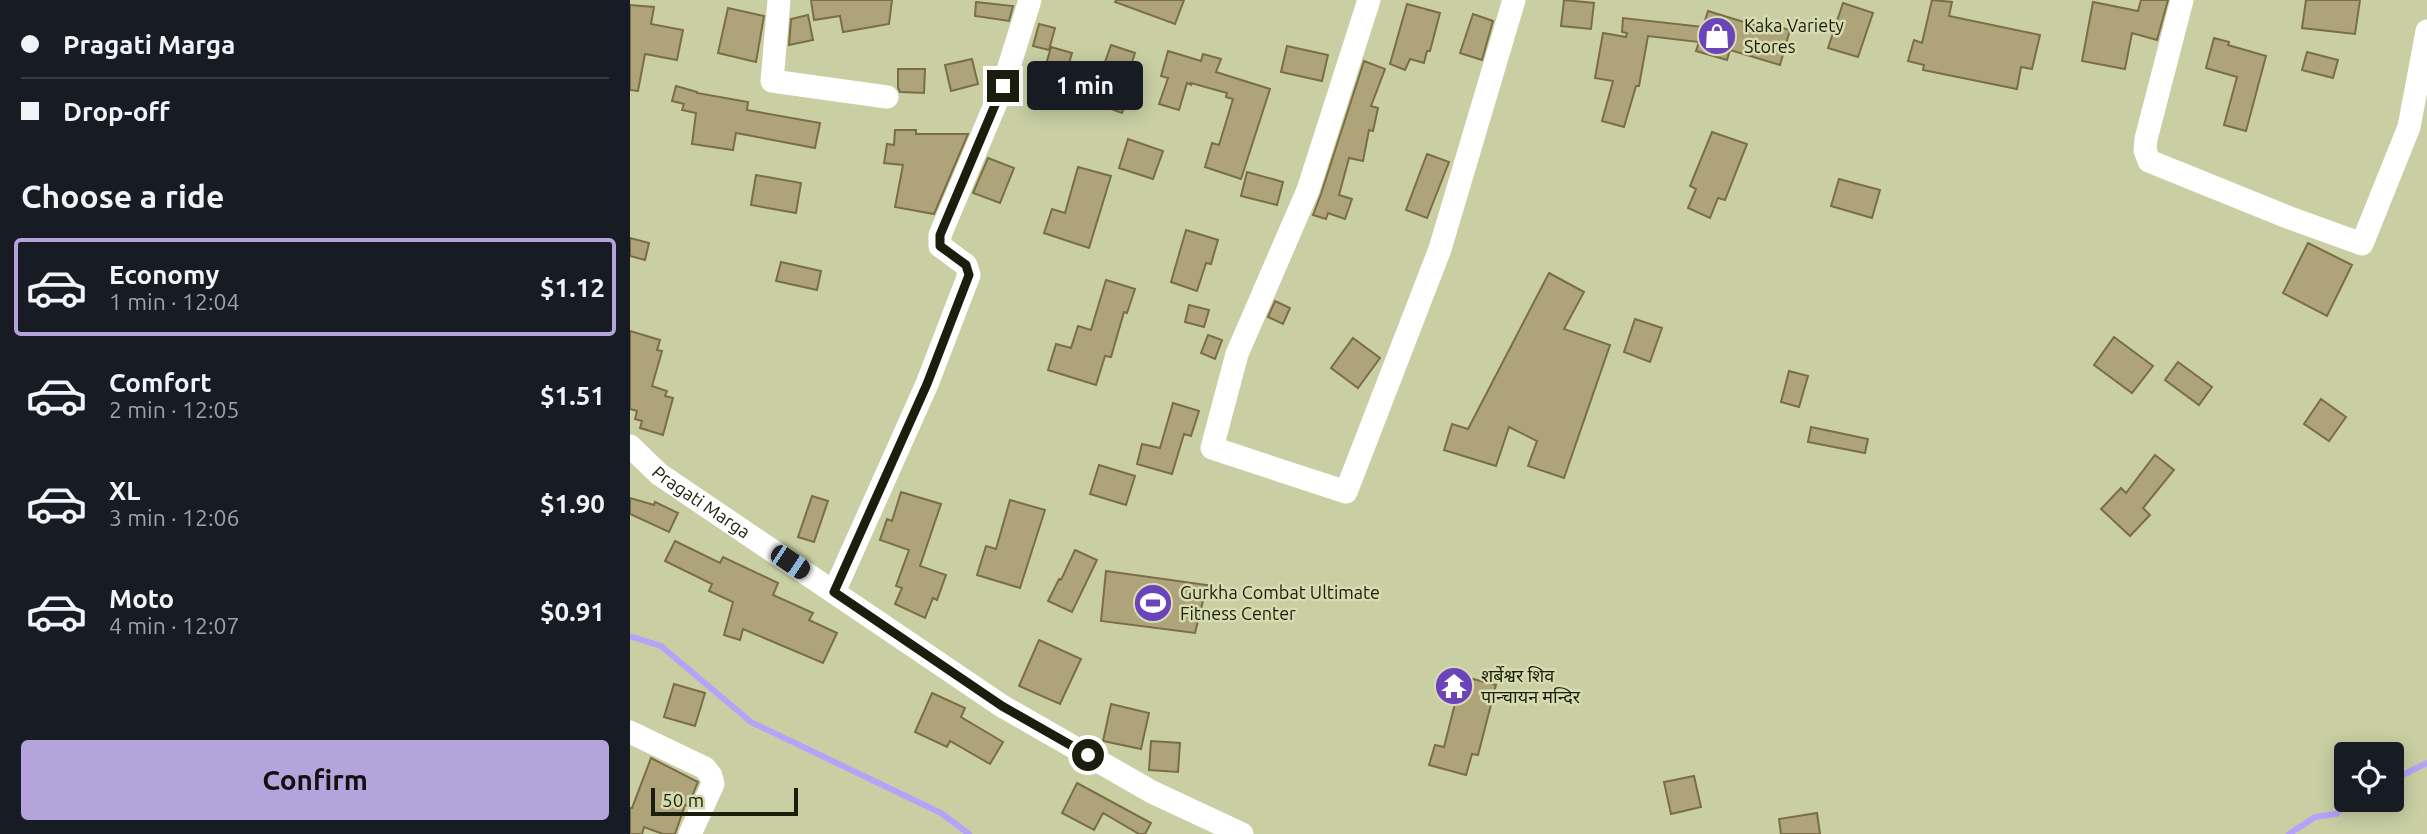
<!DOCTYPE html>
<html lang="en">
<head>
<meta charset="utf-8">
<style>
	body { margin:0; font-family:Ubuntu,"Noto Sans Devanagari",sans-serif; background:#20242c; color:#f1f3f6; height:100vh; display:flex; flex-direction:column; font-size:26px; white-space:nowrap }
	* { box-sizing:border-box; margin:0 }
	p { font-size:23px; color:#9ea1a6 }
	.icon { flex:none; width:38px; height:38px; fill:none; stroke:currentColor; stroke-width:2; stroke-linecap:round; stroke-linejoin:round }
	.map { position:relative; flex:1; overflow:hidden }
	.details { display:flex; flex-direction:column; background:#171b24; width:630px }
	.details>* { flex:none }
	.guide { display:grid; align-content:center; height:154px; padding:0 21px; background:#171b24 }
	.controls { position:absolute; left:1704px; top:742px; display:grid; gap:14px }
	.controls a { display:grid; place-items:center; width:70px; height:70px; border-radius:7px; background:#171b24; box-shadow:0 4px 18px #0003; font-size:35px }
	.scale { position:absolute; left:21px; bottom:18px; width:147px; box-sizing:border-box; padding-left:7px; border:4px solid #1c1e0d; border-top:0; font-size:19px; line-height:24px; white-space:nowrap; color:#1c1e0d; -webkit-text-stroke:5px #d6dcaf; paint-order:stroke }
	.end { position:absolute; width:32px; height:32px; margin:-16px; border:9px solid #1c1e0d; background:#fff; box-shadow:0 0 0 4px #fff }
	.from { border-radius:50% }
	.bubble { position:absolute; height:49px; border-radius:7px; background:#171b24; box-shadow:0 4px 18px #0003; font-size:23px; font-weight:700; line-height:49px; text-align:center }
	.car { position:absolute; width:21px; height:42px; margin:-21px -10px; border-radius:9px; box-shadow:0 0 5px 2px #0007; background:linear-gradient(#222 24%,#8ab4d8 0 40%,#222 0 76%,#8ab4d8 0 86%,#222 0) }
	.guide b { display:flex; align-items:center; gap:24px; height:66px; font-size:26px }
	.guide b+b { border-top:2px solid #363941 }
	.guide i { width:18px; height:18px; background:#f1f3f6 }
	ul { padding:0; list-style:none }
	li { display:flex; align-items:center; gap:21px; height:98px; margin:0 14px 10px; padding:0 7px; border:4px solid transparent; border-radius:7px }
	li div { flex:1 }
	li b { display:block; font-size:26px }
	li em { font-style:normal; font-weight:700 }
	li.selected { border-color:#b5a4dc }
	li>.icon { width:63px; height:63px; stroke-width:1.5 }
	h2 { padding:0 21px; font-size:32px; line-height:84px }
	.cta { display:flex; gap:14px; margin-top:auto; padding:14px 21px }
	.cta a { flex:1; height:80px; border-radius:7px; background:#b5a4dc; color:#111; font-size:28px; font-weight:700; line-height:80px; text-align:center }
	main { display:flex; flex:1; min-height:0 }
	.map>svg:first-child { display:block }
</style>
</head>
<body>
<main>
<section class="details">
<div class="guide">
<b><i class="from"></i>Pragati Marga</b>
<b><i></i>Drop-off</b>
</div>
<h2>Choose a ride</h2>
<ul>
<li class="selected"><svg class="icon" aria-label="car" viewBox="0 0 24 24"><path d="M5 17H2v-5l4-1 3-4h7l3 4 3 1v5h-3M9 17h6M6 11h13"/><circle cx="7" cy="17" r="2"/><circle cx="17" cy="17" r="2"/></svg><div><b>Economy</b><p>1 min · 12:04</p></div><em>$1.12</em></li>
<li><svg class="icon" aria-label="car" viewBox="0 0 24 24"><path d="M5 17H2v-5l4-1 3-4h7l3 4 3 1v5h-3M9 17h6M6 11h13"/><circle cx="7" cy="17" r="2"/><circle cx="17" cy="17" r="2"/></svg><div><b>Comfort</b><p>2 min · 12:05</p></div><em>$1.51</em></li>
<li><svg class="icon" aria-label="car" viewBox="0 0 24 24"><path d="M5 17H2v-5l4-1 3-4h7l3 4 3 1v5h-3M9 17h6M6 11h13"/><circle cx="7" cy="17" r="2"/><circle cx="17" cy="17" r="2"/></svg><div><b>XL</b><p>3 min · 12:06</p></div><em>$1.90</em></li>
<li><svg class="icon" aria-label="car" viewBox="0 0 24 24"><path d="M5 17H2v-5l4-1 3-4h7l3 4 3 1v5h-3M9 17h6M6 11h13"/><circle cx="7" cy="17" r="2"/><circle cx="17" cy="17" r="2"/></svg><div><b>Moto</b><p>4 min · 12:07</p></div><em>$0.91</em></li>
</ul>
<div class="cta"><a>Confirm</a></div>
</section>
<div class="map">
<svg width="1797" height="834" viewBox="0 0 1797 834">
	<rect width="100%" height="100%" fill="#c9cfa3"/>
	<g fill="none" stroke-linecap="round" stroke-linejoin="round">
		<path stroke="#b6a2f9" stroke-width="6" d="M 0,636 L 31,646 L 121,722 L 311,813 L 339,834
			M 1762,780 L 1797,763
			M 1659,834 L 1685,817 L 1706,814 L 1722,800"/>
	</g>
	<path fill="#afa379" stroke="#7a6e46" stroke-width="2" d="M 181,0 L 262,0 L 259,24 L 213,32 L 210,16 L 184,20 Z
		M 486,0 L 554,0 L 545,24 L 485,2 Z
		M 934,0 L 964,3 L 961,29 L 931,26 Z
		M 1302,0 L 1322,2 L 1319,16 L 1410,35 L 1402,69 L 1391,67 L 1387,89 L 1293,70 L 1294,65 L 1278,61 L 1284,40 L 1292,43 Z
		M 1511,0 L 1538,0 L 1527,40 L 1502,33 L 1495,69 L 1452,61 L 1463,2 L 1508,11 Z
		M 1676,0 L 1730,0 L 1725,34 L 1672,28 Z
		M 346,2 L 383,6 L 379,21 L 345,16 Z
		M 1213,3 L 1243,13 L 1228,57 L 1198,48 Z
		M 777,4 L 810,13 L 800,51 L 797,51 L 794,63 L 780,59 L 775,70 L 760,64 Z
		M 0,5 L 24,7 L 21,24 L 53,30 L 47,60 L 15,54 L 8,91 L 0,90 Z
		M 98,8 L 134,16 L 126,62 L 88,53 Z
		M 1078,11 L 1130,27 L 1131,22 L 1160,30 L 1150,65 L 1100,50 L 1097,60 L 1066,51 L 1069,42 L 1018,36 L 1009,86 L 1006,86 L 994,127 L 972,121 L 983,81 L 965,78 L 973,33 L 996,37 L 997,33 L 992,32 L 993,18 L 1073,27 Z
		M 843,14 L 863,21 L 852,60 L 830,53 Z
		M 178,15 L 183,40 L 159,45 L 161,19 Z
		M 409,24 L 425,28 L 419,50 L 403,46 Z
		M 1584,38 L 1599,42 L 1598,45 L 1636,56 L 1616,131 L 1594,125 L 1607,77 L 1576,68 Z
		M 481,45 L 505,53 L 495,84 L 501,86 L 492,113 L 467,104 L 480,63 L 475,62 Z
		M 657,46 L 698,55 L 692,81 L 651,72 Z
		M 421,47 L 442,53 L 436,74 L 415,68 Z
		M 538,51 L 571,61 L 573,54 L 591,59 L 586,72 L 640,89 L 611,179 L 575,167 L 582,143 L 589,145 L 603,99 L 596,97 L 597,93 L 561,83 L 561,85 L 557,83 L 549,110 L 529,104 L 538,78 L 531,76 Z
		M 1677,52 L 1708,60 L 1703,78 L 1672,70 Z
		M 342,59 L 348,84 L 321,91 L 315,65 Z
		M 734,61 L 755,69 L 741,106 L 748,108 L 743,131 L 739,130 L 733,161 L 719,158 L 709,195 L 722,199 L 715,219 L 698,213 L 696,219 L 683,215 L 691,194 Z
		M 268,69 L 295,69 L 294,93 L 270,92 L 268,88 Z
		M 46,86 L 67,92 L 67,93 L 118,102 L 117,110 L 190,123 L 185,148 L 106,133 L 103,150 L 62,144 L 66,113 L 52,110 L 54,104 L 42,101 Z
		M 265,130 L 286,130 L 286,134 L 338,134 L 304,214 L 265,207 L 273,165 L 254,163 L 257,144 L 264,145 Z
		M 1082,132 L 1117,144 L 1095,200 L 1088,198 L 1080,218 L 1058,208 L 1066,189 L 1060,186 Z
		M 498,139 L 533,151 L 523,179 L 489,168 Z
		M 797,154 L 819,162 L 797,218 L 776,210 Z
		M 358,158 L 384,168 L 370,203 L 343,193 Z
		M 448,167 L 481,176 L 459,248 L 414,233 L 422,209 L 435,213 Z
		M 617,172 L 653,182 L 647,205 L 611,196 Z
		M 126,175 L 171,183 L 166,213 L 121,205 Z
		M 1209,179 L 1250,190 L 1242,218 L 1201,206 Z
		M 556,230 L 588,240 L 581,264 L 576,263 L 567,291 L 541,282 Z
		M 0,238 L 19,243 L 15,260 L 0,256 Z
		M 1678,243 L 1722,265 L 1697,316 L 1653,293 Z
		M 151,262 L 191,271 L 187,290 L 146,281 Z
		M 919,273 L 954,292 L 934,329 L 980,345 L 934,478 L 898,466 L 907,441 L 879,427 L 866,466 L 814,450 L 822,424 L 838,429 Z
		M 476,280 L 505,289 L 497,313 L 494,312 L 481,357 L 475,356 L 466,385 L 418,370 L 426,344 L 441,348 L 448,326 L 461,330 Z
		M 645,301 L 660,308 L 653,324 L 638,317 Z
		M 559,305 L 579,310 L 574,327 L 555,322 Z
		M 1005,319 L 1032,328 L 1020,362 L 994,352 Z
		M 0,331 L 30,340 L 27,350 L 32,351 L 22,386 L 37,391 L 35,396 L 43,398 L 33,435 L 10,428 L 12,421 L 5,419 L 7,411 L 0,409 Z
		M 578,335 L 592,340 L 585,359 L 571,353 Z
		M 1484,337 L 1523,366 L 1502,393 L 1464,365 Z
		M 723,338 L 750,358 L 728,388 L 701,368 Z
		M 1548,362 L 1582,387 L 1569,405 L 1535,380 Z
		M 1159,371 L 1178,376 L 1169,407 L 1151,402 Z
		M 1691,399 L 1716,417 L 1699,441 L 1674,424 Z
		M 543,403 L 569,411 L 561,436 L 554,434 L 542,474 L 507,464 L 512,444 L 530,448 Z
		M 1181,427 L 1238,439 L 1235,453 L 1178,442 Z
		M 1525,455 L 1544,470 L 1513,508 L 1520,515 L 1500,536 L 1471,509 L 1491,488 L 1496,493 Z
		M 469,465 L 505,476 L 496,505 L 460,494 Z
		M 271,492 L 311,504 L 290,566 L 316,575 L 307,600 L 303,598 L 295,618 L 265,604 L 272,588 L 266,586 L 279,550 L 250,540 L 257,519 L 262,521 Z
		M 182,496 L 198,501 L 184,542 L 168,537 Z
		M 0,498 L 24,505 L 25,502 L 48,513 L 39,532 L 0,514 Z
		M 380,500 L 415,510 L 390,588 L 347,575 L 356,546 L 366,549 Z
		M 45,541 L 90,563 L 93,557 L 148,583 L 143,595 L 183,613 L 179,620 L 207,633 L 193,663 L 113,629 L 110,640 L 94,635 L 103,602 L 79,591 L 82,584 L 35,561 Z
		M 445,550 L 467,560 L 442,612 L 418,601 L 429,579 L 431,580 Z
		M 476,571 L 577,585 L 565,633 L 471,621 Z
		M 409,640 L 451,659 L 430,704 L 389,686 Z
		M 832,676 L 866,685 L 848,755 L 842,754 L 836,775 L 799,765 L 805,745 L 814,747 Z
		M 44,684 L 75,693 L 65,726 L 34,717 Z
		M 302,693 L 335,708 L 331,717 L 373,742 L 360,764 L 320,741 L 317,747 L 285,732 Z
		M 481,704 L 519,713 L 511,749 L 473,741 Z
		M 521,741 L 550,743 L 548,772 L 519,770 Z
		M 21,758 L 68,782 L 58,806 L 55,805 L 45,834 L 33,834 L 14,827 L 12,834 L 0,834 L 0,808 L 2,808 Z
		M 1064,776 L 1071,807 L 1041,814 L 1034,782 Z
		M 447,783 L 521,823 L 515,834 L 509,834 L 473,813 L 464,830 L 432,813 Z
		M 1187,813 L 1190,834 L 1151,834 L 1149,819 Z"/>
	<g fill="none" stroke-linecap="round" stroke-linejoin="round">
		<g stroke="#fff" stroke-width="23">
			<path d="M 149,0 L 142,81 L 257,97"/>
			<path d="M 739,0 L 678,190 L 607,354 L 582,448 L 716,492 L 810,249 L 884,0"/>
			<path d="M 1552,0 L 1516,139 L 1515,150 L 1519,161 L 1660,218 L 1732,244 L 1779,127 L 1797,31"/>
			<path id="s1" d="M 0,446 L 29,474 L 372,706 L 522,792 L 612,834"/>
			<path d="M 204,592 L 297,384 L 339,275 L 336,265 L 310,246 L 310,235 L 373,86 L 400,0"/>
			<path d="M 0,732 L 75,768 L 81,776 L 83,784 L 60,834"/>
		</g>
	</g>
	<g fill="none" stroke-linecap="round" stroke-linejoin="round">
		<path stroke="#1c1e0d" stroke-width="9" d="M 373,86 L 310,235 L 310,246 L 336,265 L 339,275 L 297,384 L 204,592 L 372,706 L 458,755"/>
	</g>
	<defs>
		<g id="shop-disc" transform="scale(2.0125)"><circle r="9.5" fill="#6b44bc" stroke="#d6dcaf"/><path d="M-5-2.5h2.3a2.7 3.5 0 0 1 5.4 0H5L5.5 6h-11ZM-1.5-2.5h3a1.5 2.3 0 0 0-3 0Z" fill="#fff"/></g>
		<g id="stadium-disc" transform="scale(2.0125)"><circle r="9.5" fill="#6b44bc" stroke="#d6dcaf"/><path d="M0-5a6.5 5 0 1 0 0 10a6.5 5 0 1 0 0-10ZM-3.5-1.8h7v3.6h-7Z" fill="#fff"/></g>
		<g id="temple-disc" transform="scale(2.0125)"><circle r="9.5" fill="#6b44bc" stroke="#d6dcaf"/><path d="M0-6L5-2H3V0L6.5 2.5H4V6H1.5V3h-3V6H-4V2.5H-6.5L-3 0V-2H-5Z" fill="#fff"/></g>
	</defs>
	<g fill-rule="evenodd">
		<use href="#shop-disc" x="1087" y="36"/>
		<use href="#stadium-disc" x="523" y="603"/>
		<use href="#temple-disc" x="824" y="686"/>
	</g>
	<g text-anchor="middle" stroke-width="5" stroke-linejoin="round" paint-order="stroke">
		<g font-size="18" fill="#1c1e0d" stroke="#d6dcaf" text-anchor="start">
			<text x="1114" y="32">Kaka Variety<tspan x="1114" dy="21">Stores</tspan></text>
			<text x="550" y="599">Gurkha Combat Ultimate<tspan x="550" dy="21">Fitness Center</tspan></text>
			<text x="851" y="682">शर्बेश्वर शिव<tspan x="851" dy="21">पान्चायन मन्दिर</tspan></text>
		</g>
		<g font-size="18" fill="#1c1e0d" stroke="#d6dcaf">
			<text dy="6" stroke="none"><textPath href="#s1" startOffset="91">Pragati Marga</textPath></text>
		</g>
	</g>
</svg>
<div class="controls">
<a><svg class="icon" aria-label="locate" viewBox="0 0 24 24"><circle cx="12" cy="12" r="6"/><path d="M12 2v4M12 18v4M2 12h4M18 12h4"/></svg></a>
</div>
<div class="scale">50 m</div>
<i class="end from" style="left:458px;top:755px"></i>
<i class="end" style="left:373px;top:86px"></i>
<div class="bubble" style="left:397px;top:61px;width:116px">1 min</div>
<i class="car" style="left:160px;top:562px;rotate:124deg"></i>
</div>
</main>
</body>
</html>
